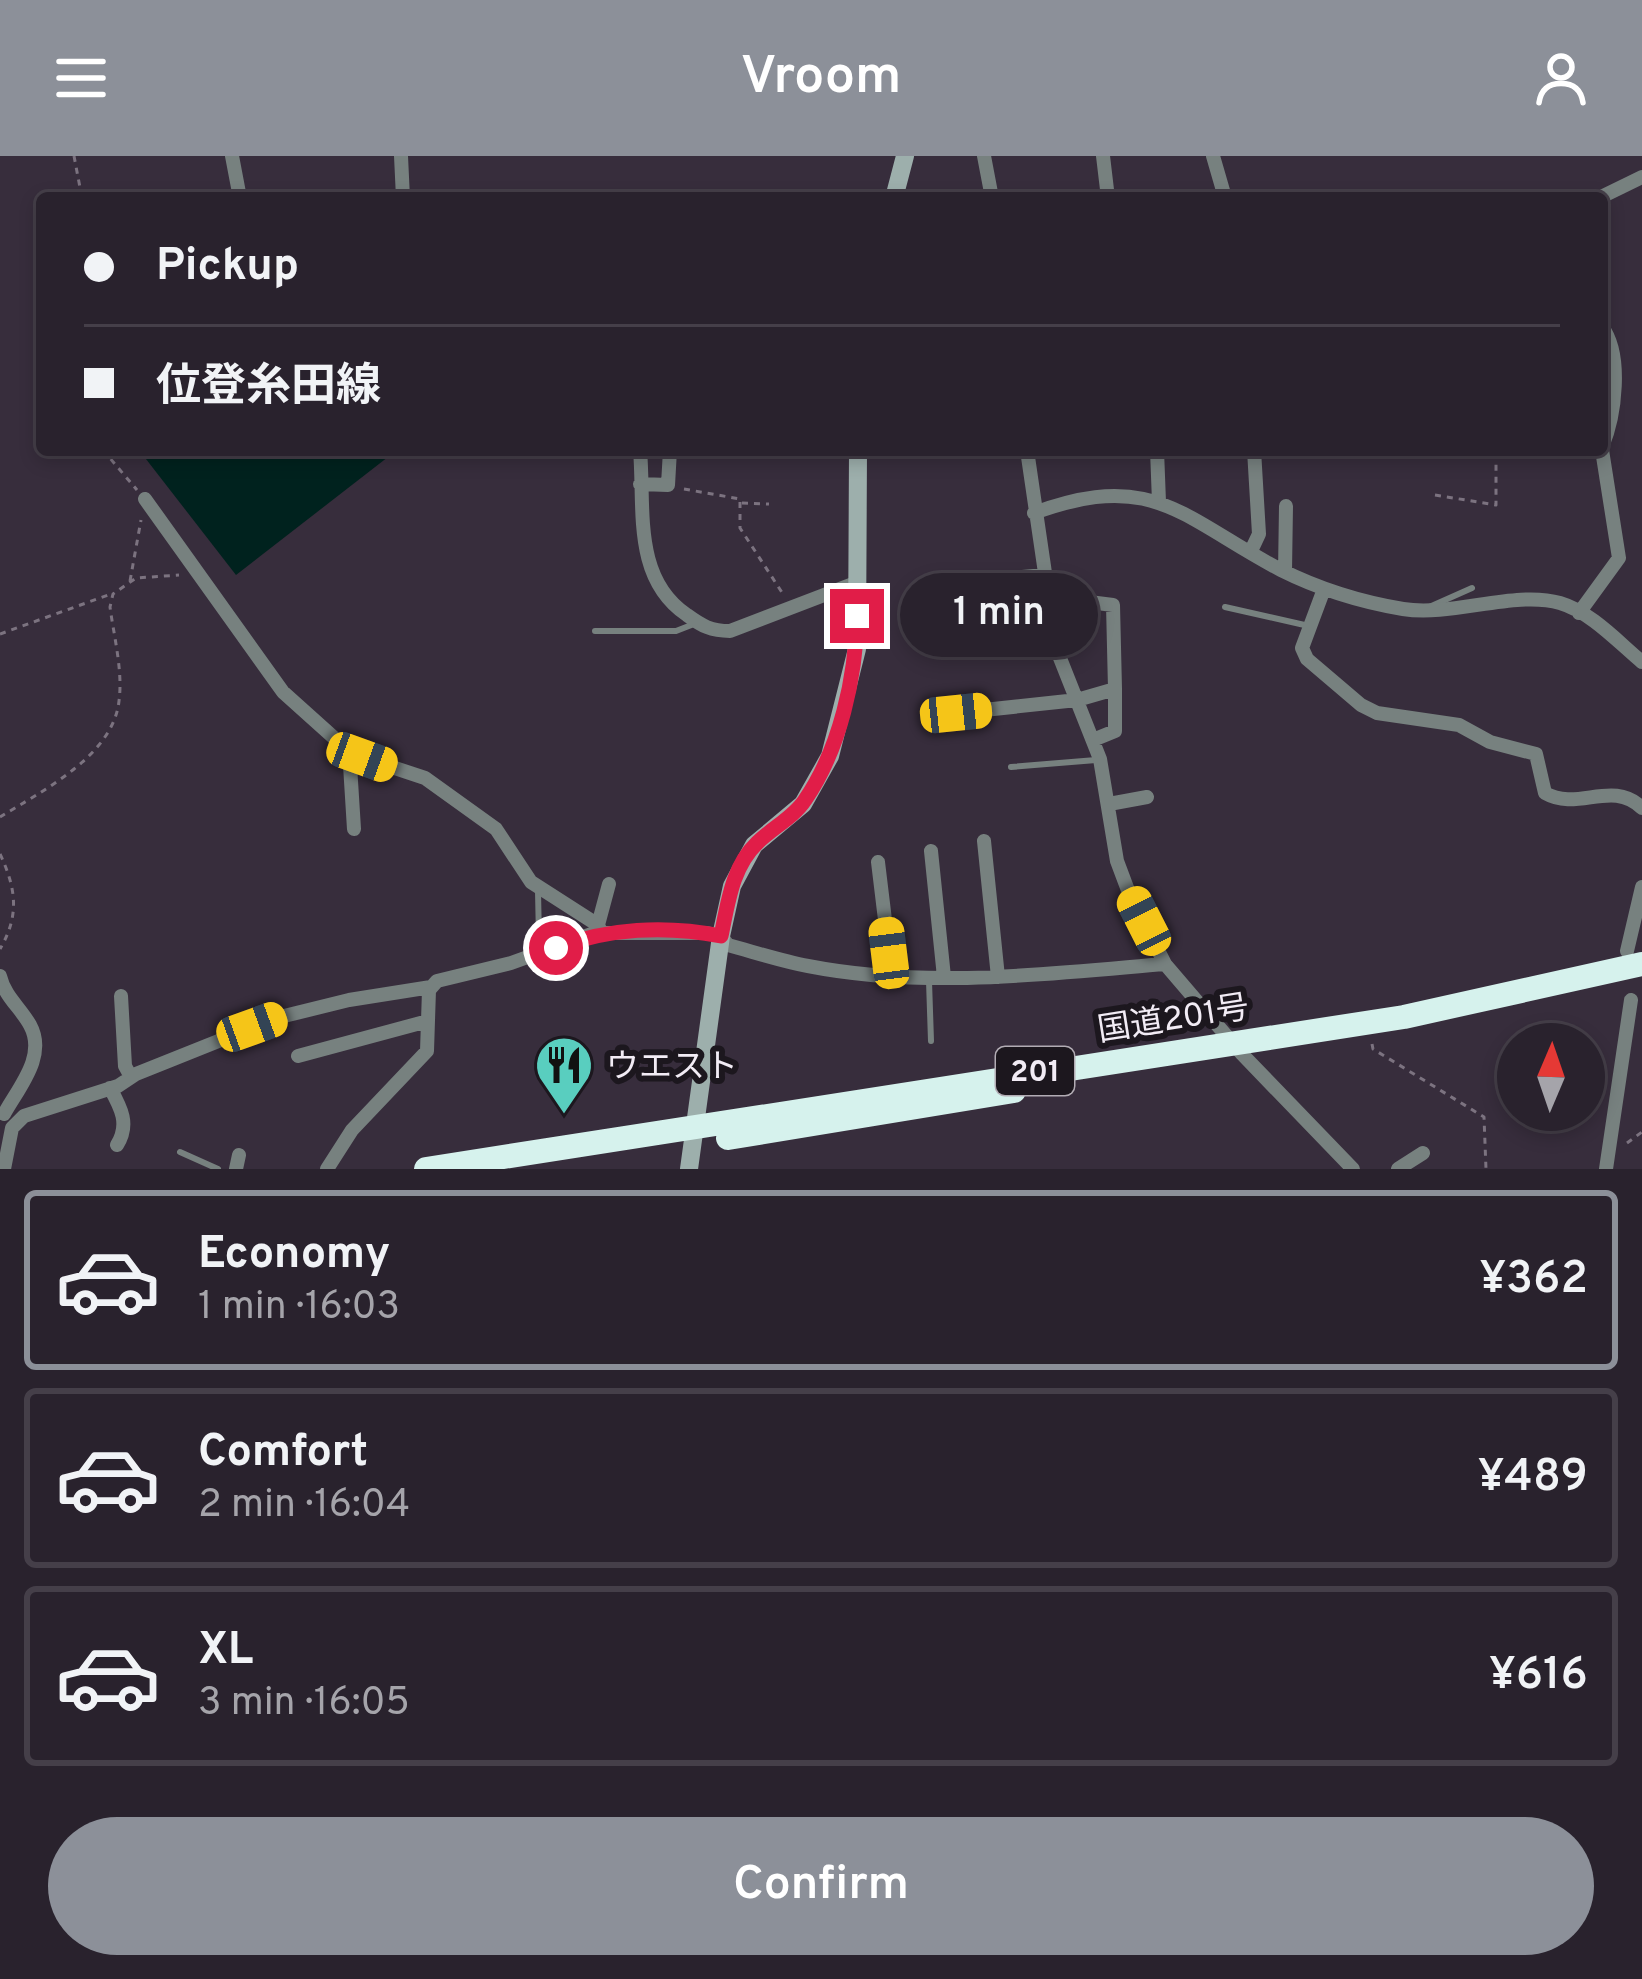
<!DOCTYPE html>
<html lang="en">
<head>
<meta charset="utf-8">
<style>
	body { margin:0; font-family:Overpass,"Noto Sans JP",sans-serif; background:#352f39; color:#f1f3f6; height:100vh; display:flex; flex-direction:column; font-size:45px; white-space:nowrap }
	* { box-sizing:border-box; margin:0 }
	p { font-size:39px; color:#a5a4aa }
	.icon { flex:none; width:66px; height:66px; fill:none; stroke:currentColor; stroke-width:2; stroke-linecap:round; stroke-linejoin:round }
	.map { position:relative; height:1013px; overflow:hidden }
	.panel { display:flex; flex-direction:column; background:#29222d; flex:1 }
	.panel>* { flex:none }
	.top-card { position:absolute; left:36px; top:36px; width:1572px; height:264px; border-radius:12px; box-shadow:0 6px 18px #0003,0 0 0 3px #453f49; display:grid; align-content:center; height:264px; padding:0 48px; background:#29222d }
	.needle { width:78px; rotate:2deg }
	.fabs { position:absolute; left:1497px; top:867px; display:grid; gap:24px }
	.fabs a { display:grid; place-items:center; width:108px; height:108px; border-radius:50%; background:#29222d; box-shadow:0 6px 18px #0003,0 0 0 3px #453f49; font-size:60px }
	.end { position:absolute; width:54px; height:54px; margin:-27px; border:15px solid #e11d48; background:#fff; box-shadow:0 0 0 6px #fff }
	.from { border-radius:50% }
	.bubble { position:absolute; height:84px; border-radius:42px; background:#29222d; box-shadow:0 6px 18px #0003,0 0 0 3px #453f49; font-size:39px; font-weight:600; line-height:84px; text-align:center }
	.car { position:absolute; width:36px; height:72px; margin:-36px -18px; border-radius:15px; box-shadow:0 0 9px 3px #0007; background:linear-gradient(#f5c518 24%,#345 0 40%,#f5c518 0 76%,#345 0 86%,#f5c518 0) }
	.top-card b { display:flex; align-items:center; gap:42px; height:114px; font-size:45px }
	.top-card b+b { border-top:3px solid #453f49 }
	.top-card i { width:30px; height:30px; background:#f1f3f6 }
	ul { padding:21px 0 0; list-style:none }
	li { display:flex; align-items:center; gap:36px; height:180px; margin:0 24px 18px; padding:0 24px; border:6px solid #453f49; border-radius:12px }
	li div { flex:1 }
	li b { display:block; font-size:45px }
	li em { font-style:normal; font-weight:600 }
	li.on { border-color:#8c9099 }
	li>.icon { width:108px; height:108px; stroke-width:1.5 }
	.cta { display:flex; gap:24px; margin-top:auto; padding:24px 48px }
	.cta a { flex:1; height:138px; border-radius:72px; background:#8c9099; color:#fff; font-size:48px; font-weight:600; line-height:138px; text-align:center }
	header { display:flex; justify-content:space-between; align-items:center; height:156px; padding:0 48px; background:#8c9099; color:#fff; font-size:54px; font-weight:600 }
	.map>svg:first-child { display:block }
</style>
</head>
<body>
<header><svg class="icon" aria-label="menu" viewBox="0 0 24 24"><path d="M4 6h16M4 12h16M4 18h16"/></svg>Vroom<svg class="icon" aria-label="person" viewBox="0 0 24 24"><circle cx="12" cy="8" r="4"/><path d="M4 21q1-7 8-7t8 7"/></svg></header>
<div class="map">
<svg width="1642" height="1013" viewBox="0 0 1642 1013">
	<rect width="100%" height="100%" fill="#372d3c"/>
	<path fill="#00221e" d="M 139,294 L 397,294 L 236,419 Z"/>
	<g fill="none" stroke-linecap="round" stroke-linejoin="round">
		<path stroke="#7c7380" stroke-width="3" stroke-dasharray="6 6" stroke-linecap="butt" d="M 74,0 L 82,42
			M 103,294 L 137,334
			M 684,333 L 740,343 L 740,372 L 783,438
			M 1435,339 L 1496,349 L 1496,294
			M 742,347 L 769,348
			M 130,425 L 141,364
			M 0,478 L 111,438
			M 0,661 C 42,635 113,600 119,545 C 123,515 114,481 110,451 L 113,438 L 136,422 L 179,419
			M 0,698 C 16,732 20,759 0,793
			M 1372,888 L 1373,893 L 1484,961 L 1486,1013
			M 1627,987 L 1642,976"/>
		<path stroke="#77817f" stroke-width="6" d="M 1225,451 L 1309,470
			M 1427,452 L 1472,432
			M 595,475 L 676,475 L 694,468
			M 1011,611 L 1096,604
			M 538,735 L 539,783 L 543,793
			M 929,825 L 931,885
			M 180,996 L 218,1013"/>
		<path stroke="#77817f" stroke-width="14" d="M 232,0 L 240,42
			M 401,0 L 403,42
			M 984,0 L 992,42
			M 1103,0 L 1108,42
			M 1213,0 L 1224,38
			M 1599,42 L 1642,21
			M 1602,171 C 1623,199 1615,260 1602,291
			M 640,294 C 645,352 632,422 687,459 C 702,470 711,475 730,475 L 858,426
			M 1027,294 L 1056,492 L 1100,603 L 1117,705 L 1129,737 L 1165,808 L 1242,898 L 1353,1013
			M 1157,294 L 1159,346
			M 640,328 L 668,329 L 670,294
			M 145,343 L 283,536 L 342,589 L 362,601 L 425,622 L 496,673 L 531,726 L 598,769 L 601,776
			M 1034,357 C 1154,313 1182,362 1281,414 C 1319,433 1361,446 1403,453 C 1452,461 1515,434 1560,447 C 1591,456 1618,486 1642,506
			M 1251,395 L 1259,378 L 1254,294
			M 1285,416 L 1286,350
			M 937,428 L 1045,419
			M 1324,433 L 1302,492 L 1307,503 L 1361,549 L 1377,557 L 1459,569 L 1490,586 L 1536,598 L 1545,637 C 1578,656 1612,623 1642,652
			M 1579,457 L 1619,402 L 1602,294
			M 956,557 L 1077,544 L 1115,533 L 1113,449 L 1049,441
			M 1093,584 L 1115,575 L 1115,533
			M 349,593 L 354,673
			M 1109,648 L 1147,641
			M 984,685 L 998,821
			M 931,695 L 944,821
			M 878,706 L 889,797 L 887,819
			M 598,769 L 609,728
			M 1627,795 L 1642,731
			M 0,820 C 5,841 20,851 30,869 C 47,900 19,931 4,958
			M 121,840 L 125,910 L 131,921
			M 298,900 L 428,865
			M 110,932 C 121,952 130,968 117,989
			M 4,1013 L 12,972 L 24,960 L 118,930 L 136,918 L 276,862 L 349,844 L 431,831
			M 236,1013 L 239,999
			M 327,1013 L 352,974 L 427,895 L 429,834 L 437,825 L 511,807 L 594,777 L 707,777 L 721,780 L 728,789 C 754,796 781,805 808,810 C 925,833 1048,818 1165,808
			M 1398,1013 L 1423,997
			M 1606,1013 L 1631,844"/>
		<path stroke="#9dafac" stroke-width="18" d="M 894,42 L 905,0
			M 689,1013 L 721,780 L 732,730 L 754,689 L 803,648 L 830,600 L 857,493 L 858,294"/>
		<path stroke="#d6f2ed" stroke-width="24" d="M 728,982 L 1014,935
			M 426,1013 L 1404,861 L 1642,808"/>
	</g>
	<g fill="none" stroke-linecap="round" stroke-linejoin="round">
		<path stroke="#e11d48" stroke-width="15" d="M 556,792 C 607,772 666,769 721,780 C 728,747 732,711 757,687 C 772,672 794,661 805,644 C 840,593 856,521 857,460"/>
	</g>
	<defs>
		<g id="restaurant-pin" transform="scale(3)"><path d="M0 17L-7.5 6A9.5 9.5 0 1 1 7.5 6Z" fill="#59cebf" stroke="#1c171e"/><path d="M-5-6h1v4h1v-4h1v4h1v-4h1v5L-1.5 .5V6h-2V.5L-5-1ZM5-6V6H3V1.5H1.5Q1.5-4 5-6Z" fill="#111"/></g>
	</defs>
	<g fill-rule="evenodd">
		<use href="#restaurant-pin" x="564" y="909"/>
	</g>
	<g text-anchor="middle" stroke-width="12" stroke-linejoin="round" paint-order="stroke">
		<rect fill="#1c171e" stroke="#b2acb4" stroke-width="3" x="996" y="891" width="78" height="48" rx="9"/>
		<g font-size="30" font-weight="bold" fill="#f2ecf5">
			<text x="1035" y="925">201</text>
		</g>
		<g font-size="33" fill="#f2ecf5" stroke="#1c171e">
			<text transform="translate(1173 861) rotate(-9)" y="12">国道201号</text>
		</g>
		<g font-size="33" fill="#f2ecf5" stroke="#1c171e" text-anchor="start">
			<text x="606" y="921">ウエスト</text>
		</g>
	</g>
</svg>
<div class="fabs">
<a><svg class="needle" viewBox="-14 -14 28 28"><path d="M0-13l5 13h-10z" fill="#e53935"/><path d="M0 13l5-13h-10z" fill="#a5a4aa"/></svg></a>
</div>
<i class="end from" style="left:556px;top:792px"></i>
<i class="end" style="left:857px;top:460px"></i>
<div class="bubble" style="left:900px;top:417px;width:198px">1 min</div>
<i class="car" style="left:956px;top:557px;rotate:84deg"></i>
<i class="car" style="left:362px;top:601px;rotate:110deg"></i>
<i class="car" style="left:1144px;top:765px;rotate:333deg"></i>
<i class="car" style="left:889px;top:797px;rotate:353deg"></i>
<i class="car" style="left:252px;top:871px;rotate:70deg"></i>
<div class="top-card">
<b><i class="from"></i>Pickup</b>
<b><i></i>位登糸田線</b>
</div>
</div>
<section class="panel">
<ul>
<li class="on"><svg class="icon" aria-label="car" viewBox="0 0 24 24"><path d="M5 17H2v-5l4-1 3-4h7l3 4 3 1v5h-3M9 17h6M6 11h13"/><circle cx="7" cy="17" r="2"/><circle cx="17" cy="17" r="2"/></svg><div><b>Economy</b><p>1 min · 16:03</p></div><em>¥362</em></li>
<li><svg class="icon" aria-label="car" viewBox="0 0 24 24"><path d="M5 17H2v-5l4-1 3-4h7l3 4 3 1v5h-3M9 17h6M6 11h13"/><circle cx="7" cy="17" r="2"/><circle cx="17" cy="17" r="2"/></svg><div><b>Comfort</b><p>2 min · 16:04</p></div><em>¥489</em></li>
<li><svg class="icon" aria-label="car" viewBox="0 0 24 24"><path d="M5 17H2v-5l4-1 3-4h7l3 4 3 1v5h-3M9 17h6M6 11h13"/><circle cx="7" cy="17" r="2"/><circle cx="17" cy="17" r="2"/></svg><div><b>XL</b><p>3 min · 16:05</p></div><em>¥616</em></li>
</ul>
<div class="cta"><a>Confirm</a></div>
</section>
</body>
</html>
